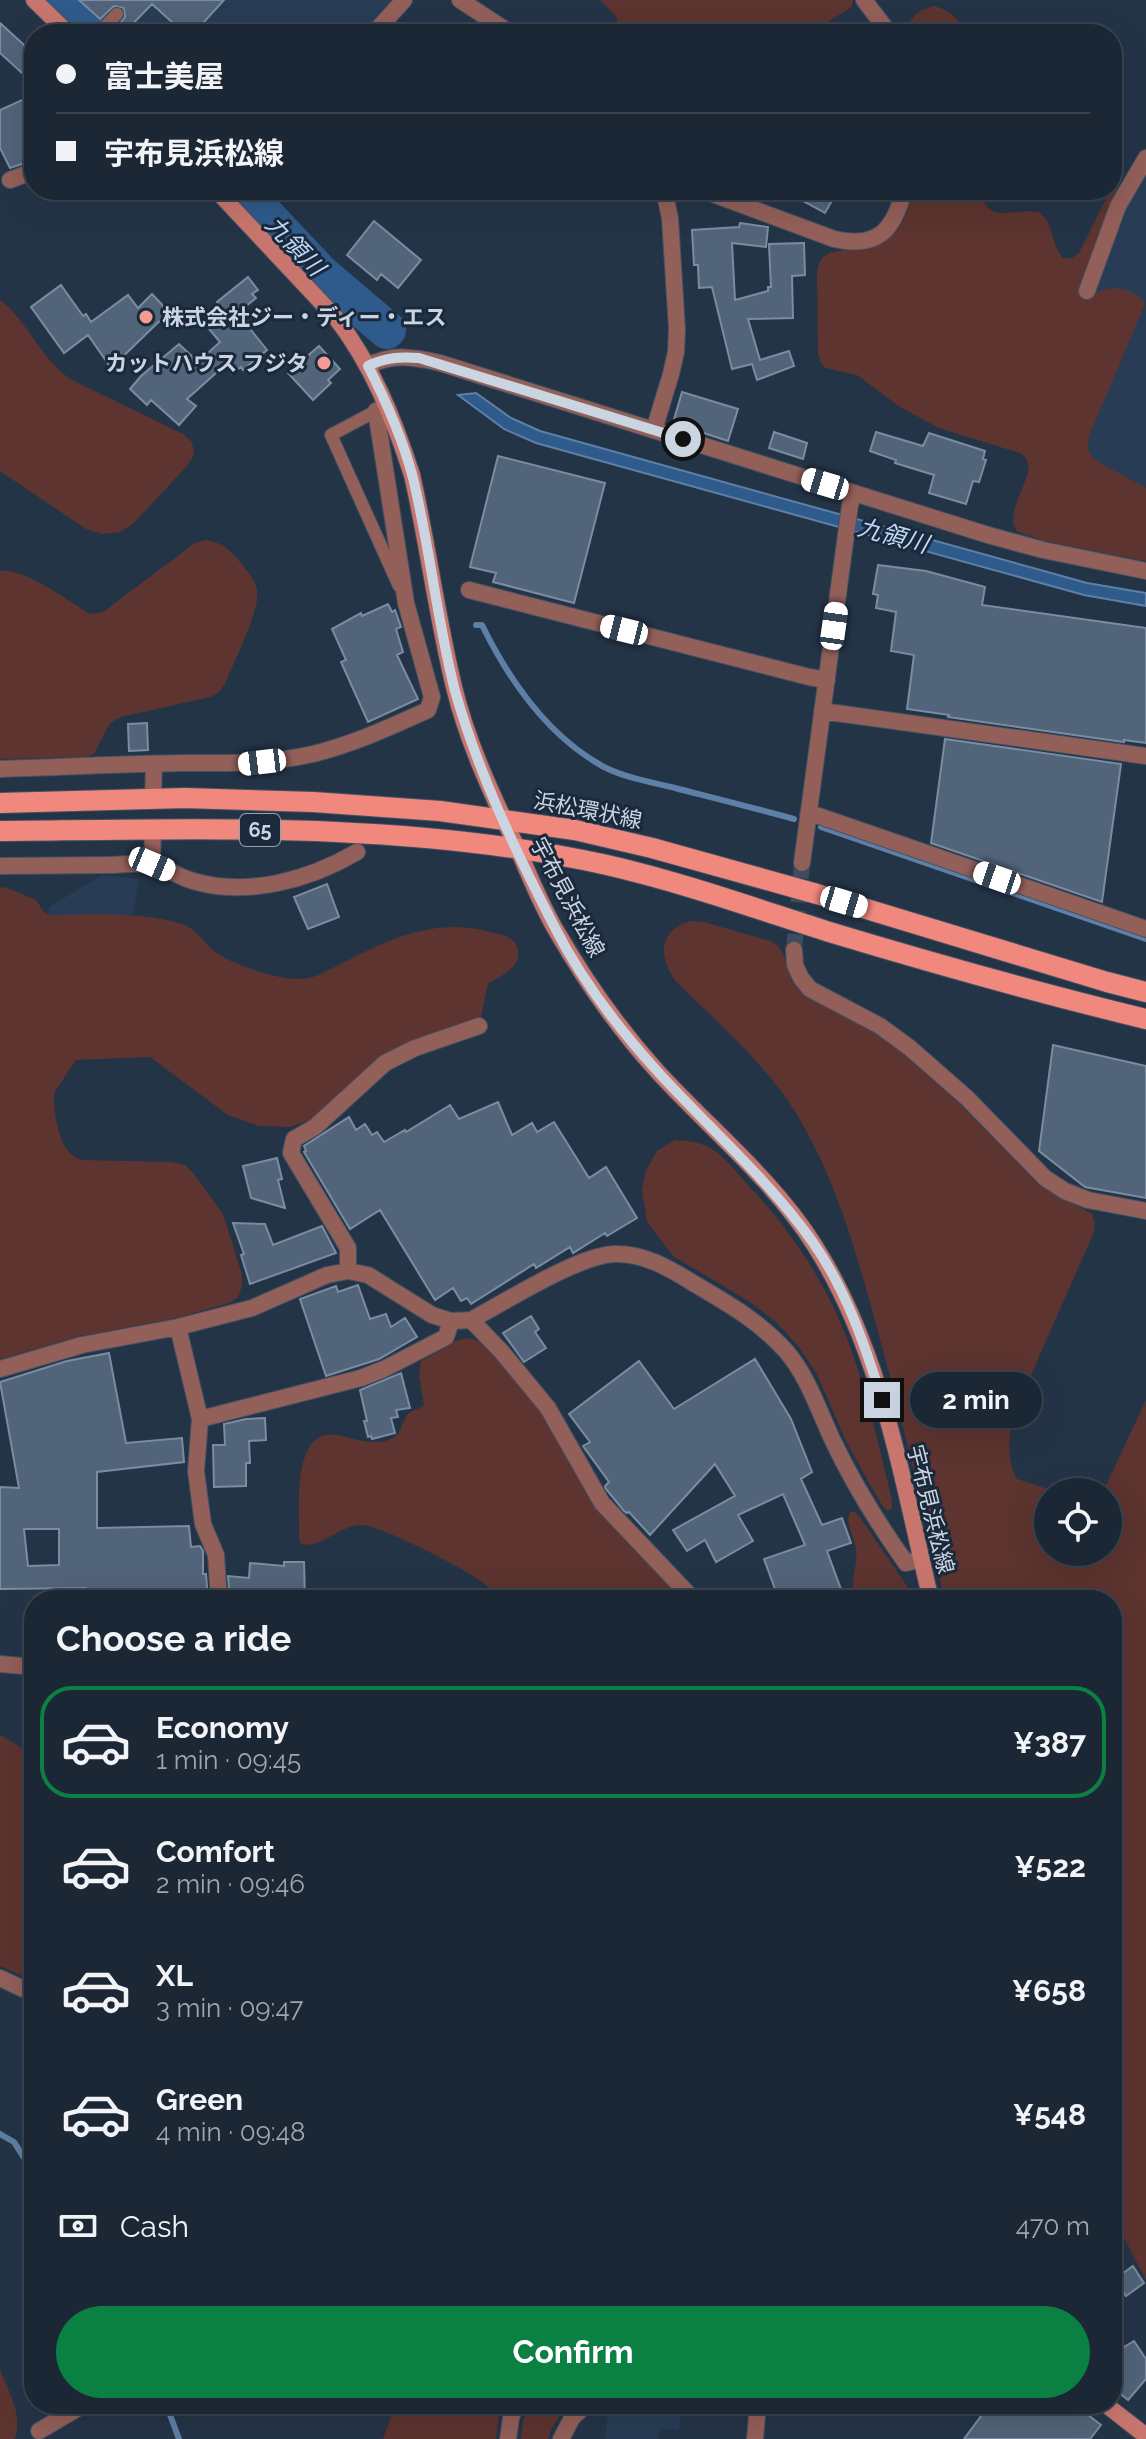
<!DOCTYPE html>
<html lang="en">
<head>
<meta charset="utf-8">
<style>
	body { margin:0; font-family:Raleway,"Noto Sans JP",sans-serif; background:#242f3d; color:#f1f3f6; height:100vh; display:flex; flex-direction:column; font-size:30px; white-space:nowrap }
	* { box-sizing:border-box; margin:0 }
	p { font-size:26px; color:#a0a5ad }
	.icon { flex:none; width:44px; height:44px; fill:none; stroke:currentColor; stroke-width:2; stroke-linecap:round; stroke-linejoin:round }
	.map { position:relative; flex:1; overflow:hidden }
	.drawer { position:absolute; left:24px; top:1590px; width:1098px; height:824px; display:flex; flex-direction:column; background:#1b2735; border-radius:32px; box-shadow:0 8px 32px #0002,0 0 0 2px #394450 }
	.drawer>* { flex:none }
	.banner { position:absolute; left:24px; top:24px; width:1098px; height:176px; border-radius:32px; box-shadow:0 8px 32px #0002,0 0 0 2px #394450; display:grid; align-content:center; height:176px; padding:0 32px; background:#1b2735 }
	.tools { position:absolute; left:1034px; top:1478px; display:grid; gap:16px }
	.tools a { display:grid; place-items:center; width:88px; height:88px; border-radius:50%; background:#1b2735; box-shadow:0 8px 32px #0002,0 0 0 2px #394450; font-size:40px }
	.end { position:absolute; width:36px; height:36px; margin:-18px; border:10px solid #cad5e1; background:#111; box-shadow:0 0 0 4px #111 }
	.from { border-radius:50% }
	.bubble { position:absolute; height:56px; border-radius:28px; background:#1b2735; box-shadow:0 8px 32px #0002,0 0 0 2px #394450; font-size:26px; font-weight:700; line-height:56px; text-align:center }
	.car { position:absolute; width:24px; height:48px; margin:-24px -12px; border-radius:10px; box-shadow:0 0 6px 2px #0007; background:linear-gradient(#fff 24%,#345 0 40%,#fff 0 76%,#345 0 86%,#fff 0) }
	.banner b { display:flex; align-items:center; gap:28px; height:76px; font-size:30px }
	.banner b+b { border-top:2px solid #394450 }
	.banner i { width:20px; height:20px; background:#f1f3f6 }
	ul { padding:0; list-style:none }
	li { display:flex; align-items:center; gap:24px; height:112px; margin:0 16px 12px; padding:0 16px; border:4px solid transparent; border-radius:32px }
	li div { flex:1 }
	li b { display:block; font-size:30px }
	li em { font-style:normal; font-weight:700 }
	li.current { border-color:#0b8043 }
	li>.icon { width:72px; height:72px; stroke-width:1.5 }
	h2 { padding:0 32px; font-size:36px; line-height:96px }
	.pay { display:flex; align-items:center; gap:20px; height:88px; padding:0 32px; font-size:30px }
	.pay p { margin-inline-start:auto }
	.action { display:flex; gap:16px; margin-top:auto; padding:16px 32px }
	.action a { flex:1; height:92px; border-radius:48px; background:#0b8043; color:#fff; font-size:32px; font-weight:700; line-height:92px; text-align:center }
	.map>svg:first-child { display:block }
</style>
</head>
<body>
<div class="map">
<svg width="1146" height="2439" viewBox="0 0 1146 2439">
	<rect width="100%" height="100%" fill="#243447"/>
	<path fill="#283d55" d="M 75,0 L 395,0 L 364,34 L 109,34 Z
		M 1146,173 L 1146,561 L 1093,552 L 1025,536 L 1017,531 L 1012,522 L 1014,510 L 1113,241 L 1125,210 Z
		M 102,875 L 139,879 L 133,915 L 49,915 L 49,907 Z
		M 619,2404 L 683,2404 L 679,2430 L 660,2428 L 658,2439 L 605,2439 L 608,2412 Z"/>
	<path fill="#5d342f" d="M 600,0 L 853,0 L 852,7 L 816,29 L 813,34 L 618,34 L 617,17 Z
		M 934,6 C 951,11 959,18 966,34 L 906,34 C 910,16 917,11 934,6 Z
		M 1112,187 L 1117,190 L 1117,194 L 1080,295 L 1084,298 C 1091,297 1096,293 1103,290 C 1116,285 1139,291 1145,304 L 1089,436 C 1087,447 1088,452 1095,460 L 1146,488 L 1146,561 L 1045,541 L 1017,531 C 1002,503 1046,470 1020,453 L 939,428 L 900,407 L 857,375 L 825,368 L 820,361 L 818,353 L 817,274 C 818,269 818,265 820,261 C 832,240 881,262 903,221 C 908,212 909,200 912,190 L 980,190 C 988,227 1013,207 1039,212 C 1054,223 1051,244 1063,258 L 1072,258 L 1079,253 Z
		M 0,300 C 29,322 39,358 72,380 L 183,434 L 192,442 L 194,455 L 187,466 L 133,524 L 120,532 L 103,534 L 86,529 L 0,471 Z
		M 206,540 C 223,543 230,550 241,563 C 247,571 255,579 257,590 C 261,609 233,663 225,684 L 218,693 L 210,697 L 121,717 L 110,723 L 94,754 L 86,757 L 0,759 L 0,571 C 25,568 68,601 90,614 L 103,612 L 195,543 Z
		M 5,887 L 36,900 L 44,912 L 49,915 C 93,915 140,911 182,924 C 198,929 202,942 214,951 C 230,964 279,980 300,979 C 316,979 331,968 345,962 C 391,938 436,917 490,932 C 502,935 515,936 518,950 C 521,969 500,975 488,984 L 481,1017 L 474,1023 L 414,1044 L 316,1118 L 289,1127 L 259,1126 L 228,1115 L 150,1057 L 76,1060 L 54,1093 C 54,1115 58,1152 81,1160 L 171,1162 L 185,1165 L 193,1173 L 223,1214 L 242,1275 L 242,1286 L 238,1297 L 229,1303 L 176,1318 L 80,1336 L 0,1359 L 0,888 Z
		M 691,921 L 704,922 L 770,941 L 777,945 L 783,953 L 792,981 L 804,995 L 876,1034 L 895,1047 L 960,1104 L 1039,1185 L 1092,1214 L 1095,1224 L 1094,1232 L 1015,1411 C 1009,1433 1005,1458 1017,1479 L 1057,1492 L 1048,1492 L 1048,1552 L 1108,1552 L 1108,1492 L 1103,1492 L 1146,1400 L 1146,2280 L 1124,2238 L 1112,2196 L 1112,1600 L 945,1600 C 923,1508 901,1415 876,1324 C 857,1255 838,1187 803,1125 C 772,1068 720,1026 675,980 C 658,955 659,930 691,921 Z
		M 675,1140 C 716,1141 724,1159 749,1186 C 794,1233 831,1291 852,1352 C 869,1400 880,1451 892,1500 L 892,1508 L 888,1511 L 883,1507 L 867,1479 L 845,1439 L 817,1374 L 798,1346 L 776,1322 L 750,1302 L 673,1256 L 647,1222 L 642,1190 L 646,1171 L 657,1151 Z
		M 467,1338 L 485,1343 L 535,1401 L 557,1434 L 590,1498 L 685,1600 L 497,1600 C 494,1595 491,1589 486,1585 C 471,1571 383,1527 363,1525 C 341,1524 316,1552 300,1543 L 299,1537 C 300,1510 291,1427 337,1435 C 356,1438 372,1447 391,1439 C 403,1434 401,1422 408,1414 C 412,1410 419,1409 424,1406 L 419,1375 L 421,1361 L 458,1340 Z
		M 850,1512 L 855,1512 L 859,1516 L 907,1586 L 909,1592 L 906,1600 L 855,1600 C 849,1584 858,1566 856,1549 C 855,1536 844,1525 850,1512 Z
		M 0,1735 L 24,1749 L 34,1759 L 34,1981 L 0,1966 Z
		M 0,2370 C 9,2392 23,2415 15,2439 L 0,2439 Z
		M 396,2404 L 503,2404 L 499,2414 L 496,2439 L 383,2439 Z
		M 530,2404 L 568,2404 L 551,2429 L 548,2439 L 521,2439 L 523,2421 Z"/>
	<path fill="#2f5b8c" stroke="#5e80a6" stroke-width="2" d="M 476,393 L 511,418 L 540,431 L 1087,583 L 1146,593 L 1146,606 L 1084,595 L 536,443 L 504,429 L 458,395 Z"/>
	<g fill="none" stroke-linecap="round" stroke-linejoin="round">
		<path stroke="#5e80a6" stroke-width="6" d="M 476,625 L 482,625 C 509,680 549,737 604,767 C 626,778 651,782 675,788 C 714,798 754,808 794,819
			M 821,827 L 1146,939
			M 0,2134 L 14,2142 L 34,2173
			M 166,2404 L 179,2439"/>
		<path stroke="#2f5b8c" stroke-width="38" d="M 62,0 L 96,34
			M 242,190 L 320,273 L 387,330"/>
	</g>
	<path fill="#526479" stroke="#7a8ca2" stroke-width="2" fill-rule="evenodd" d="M 79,0 L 224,0 L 193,34 L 185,34 L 152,4 L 123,34 L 115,34 L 113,32 L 125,17 L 124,8 L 114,6 L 100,19 Z
		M 0,23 L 34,54 L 34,84 L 0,53 Z
		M 22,100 L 34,126 L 34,160 L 10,168 L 0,148 L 0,110 Z
		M 783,190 L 838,190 L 825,213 Z
		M 374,221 L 421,260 L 398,288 L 381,274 L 377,280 L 347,255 Z
		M 740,223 L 768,227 L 766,247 L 732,243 L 735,300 L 768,291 L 768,287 L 771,287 L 769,244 L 804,243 L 805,275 L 792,276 L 793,318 L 748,319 L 760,360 L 789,351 L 794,366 L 757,380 L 752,364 L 732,369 L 712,287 L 699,288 L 698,265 L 694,265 L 692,230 L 739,227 Z
		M 248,277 L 258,290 L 252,294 L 256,298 L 240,311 L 249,323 L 247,325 L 267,350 L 243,370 L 241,367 L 232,374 L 225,365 L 187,399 L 196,406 L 179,425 L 151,400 L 147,405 L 130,389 L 141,376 L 179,344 L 198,362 L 220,342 L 204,323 L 222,308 L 217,302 Z
		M 61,285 L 83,316 L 86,314 L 91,322 L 128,295 L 138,308 L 152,294 L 169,312 L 111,368 L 88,335 L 64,353 L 31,307 Z
		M 319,346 L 340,369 L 328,380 L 331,383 L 313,400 L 288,373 Z
		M 682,392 L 738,409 L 728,441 L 673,423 Z
		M 774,432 L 807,443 L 803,459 L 769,448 Z
		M 876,432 L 923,446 L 929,433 L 985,451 L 983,459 L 986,460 L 979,482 L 973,481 L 966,504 L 929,493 L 934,475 L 895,463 L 896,460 L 870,451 Z
		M 498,456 L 605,483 L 574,603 L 493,582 L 496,573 L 470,567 Z
		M 878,565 L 926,571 L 985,587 L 982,605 L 1146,628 L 1146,743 L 1124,740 L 1124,742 L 948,717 L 949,715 L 907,709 L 914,655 L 891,651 L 896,612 L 876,608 L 878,595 L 873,594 Z
		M 388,604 L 392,612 L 395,610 L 401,627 L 396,629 L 403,652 L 397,655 L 418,699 L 368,722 L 341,662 L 346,660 L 332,629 L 361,613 L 362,616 Z
		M 147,723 L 148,750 L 129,751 L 128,724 Z
		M 945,739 L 1121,764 L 1102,902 L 931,843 Z
		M 327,884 L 339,917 L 308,929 L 294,897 Z
		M 1053,1045 L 1146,1066 L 1146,1198 L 1085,1187 L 1039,1151 Z
		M 498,1102 L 512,1135 L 532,1123 L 537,1132 L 554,1122 L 589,1178 L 606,1167 L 637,1218 L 607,1236 L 605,1233 L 573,1253 L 570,1247 L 536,1268 L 534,1264 L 471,1304 L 467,1298 L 461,1301 L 453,1288 L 435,1300 L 380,1210 L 350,1229 L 304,1152 L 306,1151 L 304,1146 L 349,1117 L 356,1130 L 365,1124 L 372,1135 L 377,1132 L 384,1142 L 405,1130 L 406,1132 L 450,1105 L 459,1119 Z
		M 277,1158 L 282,1179 L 278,1180 L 285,1208 L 251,1198 L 243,1166 Z
		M 233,1223 L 265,1224 L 273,1245 L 322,1226 L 336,1253 L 250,1284 L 241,1255 L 244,1254 Z
		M 358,1285 L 370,1319 L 386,1314 L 391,1327 L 405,1318 L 417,1337 L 379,1359 L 326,1376 L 300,1299 L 336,1286 L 338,1292 Z
		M 531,1316 L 539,1329 L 535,1332 L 546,1348 L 524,1362 L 503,1333 Z
		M 109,1353 L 126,1443 L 182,1438 L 184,1462 L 97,1472 L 97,1528 L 189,1526 L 191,1547 L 200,1546 L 203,1551 L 203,1574 L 206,1574 L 208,1600 L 86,1600 L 86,1588 L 0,1589 L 0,1487 L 19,1488 L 0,1382 L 67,1361 ZM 24,1529 L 59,1529 L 59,1565 L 28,1566 Z
		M 755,1359 L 791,1419 L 812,1472 L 801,1479 L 822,1525 L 842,1518 L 851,1543 L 827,1551 L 845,1600 L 779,1600 L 764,1559 L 805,1545 L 783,1494 L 738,1515 L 753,1541 L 716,1562 L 705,1540 L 687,1551 L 673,1530 L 735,1496 L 715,1464 L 650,1535 L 629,1512 L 627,1513 L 624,1511 L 606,1489 L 605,1486 L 609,1482 L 583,1446 L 590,1442 L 569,1414 L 639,1361 L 674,1409 Z
		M 401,1373 L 410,1408 L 396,1410 L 398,1417 L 391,1418 L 395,1433 L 372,1439 L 371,1436 L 368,1437 L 364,1421 L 367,1421 L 360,1390 Z
		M 265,1418 L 266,1440 L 249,1441 L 250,1463 L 246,1463 L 246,1486 L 214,1487 L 213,1445 L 225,1445 L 224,1424 L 246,1419 Z
		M 284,1562 L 304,1562 L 305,1600 L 230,1600 L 228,1576 L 249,1578 L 250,1563 L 284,1566 Z
		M 1133,2266 L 1144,2283 L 1126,2296 L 1115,2279 Z
		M 1134,2341 L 1146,2359 L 1146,2379 L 1128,2400 L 1112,2387 L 1112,2354 Z
		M 990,2404 L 1074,2404 L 1101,2425 L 1090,2439 L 964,2439 Z"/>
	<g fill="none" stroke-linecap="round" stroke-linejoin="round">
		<path stroke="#3d4c5e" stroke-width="16" stroke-dasharray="16 8" stroke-linecap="butt" d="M 794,950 L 802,863"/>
		<g stroke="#425163" stroke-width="14">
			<path id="service" d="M 98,34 L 117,14
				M 376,411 L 331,435 L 399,586"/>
		</g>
		<g stroke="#425163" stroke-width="18">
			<path id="minor" d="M 460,0 L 512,34
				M 864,0 L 890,34
				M 373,34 L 404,0
				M 10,180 L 34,171
				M 702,190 L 834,239 C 878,249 894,230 904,190
				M 1087,291 L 1118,206 L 1146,158
				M 654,430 L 671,374 L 676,352 L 677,329 L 670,218 L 664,190
				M 469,590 L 809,677 L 827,680
				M 822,711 L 1146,756
				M 0,769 C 62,767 123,764 185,763 C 231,763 267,764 313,754 C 354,744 390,727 428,710 L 432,697 L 406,603 L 376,411 L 386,405
				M 153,799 L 154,764
				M 808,815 L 819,816 L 1146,929
				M 802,863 L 850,505 L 854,493
				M 152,864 L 153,829
				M 0,866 C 37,866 74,865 110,865 C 124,865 140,862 153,865 C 167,868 179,877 193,881 C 248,897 309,880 357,852
				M 794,950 L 795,965 L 801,978 L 810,989 L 880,1026 L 910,1048 L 967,1098 L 1045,1178 L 1065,1191 L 1088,1200 L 1146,1211
				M 348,1271 L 348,1248 L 291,1153 L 294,1139 L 315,1127 L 385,1063 L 415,1048 L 479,1026
				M 471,1320 L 501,1351 L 548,1408 L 602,1503 L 694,1600
				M 178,1327 L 200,1419 L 196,1471 L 203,1524 L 216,1555 L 219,1600
				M 0,1369 L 82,1345 L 178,1327 L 252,1308 L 327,1275 L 348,1271 L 368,1275 L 432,1315 L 451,1321 L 471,1320 C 505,1302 579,1255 614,1254 C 644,1253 669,1268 693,1283 C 727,1303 759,1321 786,1351 C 809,1378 819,1412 834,1443 C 854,1485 879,1525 906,1563 L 921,1559
				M 200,1419 L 361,1378 L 384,1369 L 446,1337 L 451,1321
				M 0,1664 L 34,1667
				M 0,1978 L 34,1994
				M 39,2431 L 85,2404
				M 508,2439 L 511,2418 L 516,2404
				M 561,2439 L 572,2418 L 587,2404
				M 755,2439 L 758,2404"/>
		</g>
		<g stroke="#425163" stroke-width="18">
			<path id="tertiary" d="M 368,366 C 392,353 414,357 440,363 L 988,535 L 1043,550 L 1146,571"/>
		</g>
		<g stroke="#425163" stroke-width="18">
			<path id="secondary" d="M 34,0 L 69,34
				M 216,190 L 336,318 C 372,365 394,419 412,475 C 428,545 437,617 454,687 C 468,745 494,798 519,852 C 531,879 542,907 557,932 C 586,982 619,1029 657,1071 C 710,1129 773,1179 815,1246 C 882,1352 902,1480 931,1600
				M 1105,2404 L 1146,2436"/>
		</g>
		<g stroke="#425163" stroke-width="22">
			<path id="primary" d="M 0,803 L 185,798 L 313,802 L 440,811 L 575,830 L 652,848 L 817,894 L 1107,982 L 1146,992
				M 0,831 C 201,829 409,821 607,865 C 681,882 754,908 826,931 C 932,963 1039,993 1146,1019"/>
		</g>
		<use href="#service" stroke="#935f59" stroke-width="12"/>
		<use href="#minor" stroke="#935f59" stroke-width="16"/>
		<use href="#tertiary" stroke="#935f59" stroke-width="16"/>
		<use href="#secondary" stroke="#c8766d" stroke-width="16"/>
		<use href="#primary" stroke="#f1887d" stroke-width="20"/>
	</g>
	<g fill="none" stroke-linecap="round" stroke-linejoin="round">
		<path stroke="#cad5e1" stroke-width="10" d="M 683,439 L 419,358 C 400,357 386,357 368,366 C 386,401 403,440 413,478 C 430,548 437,621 455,691 C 478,772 515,850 553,924 C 580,978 618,1028 658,1072 C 709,1128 767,1178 812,1241 C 846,1289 865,1345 882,1400"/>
	</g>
	<g fill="#f59c92" stroke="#1a2a3c" stroke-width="3">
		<circle cx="146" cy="317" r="8"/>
		<circle cx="324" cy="363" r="8"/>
	</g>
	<g text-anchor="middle" stroke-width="6" stroke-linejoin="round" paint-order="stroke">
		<rect fill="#1a2a3c" stroke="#95a2b0" stroke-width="2" x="240" y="814" width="40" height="32" rx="6"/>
		<g font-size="20" font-weight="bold" fill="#cad5e1">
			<text x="260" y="837">65</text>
		</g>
		<g font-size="22" font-weight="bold" fill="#cad5e1" stroke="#1a2a3c" text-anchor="start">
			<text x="162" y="325">株式会社ジー・ディー・エス</text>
			<text x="308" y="371" text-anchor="end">カットハウス フジタ</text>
		</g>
		<g font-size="22" fill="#cad5e1" stroke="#1a2a3c">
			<text transform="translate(588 810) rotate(11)" y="8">浜松環状線</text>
			<text transform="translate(568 897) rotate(62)" y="8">宇布見浜松線</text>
			<text transform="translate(931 1509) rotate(76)" y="8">宇布見浜松線</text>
		</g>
		<g font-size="24" font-style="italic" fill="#bed8f5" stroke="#1a2a3c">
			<text transform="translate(295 246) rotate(46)" y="8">九領川</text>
			<text transform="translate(893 536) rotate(15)" y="8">九領川</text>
		</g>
	</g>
</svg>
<div class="tools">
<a><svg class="icon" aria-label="locate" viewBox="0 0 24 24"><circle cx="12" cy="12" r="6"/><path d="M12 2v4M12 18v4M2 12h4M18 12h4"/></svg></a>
</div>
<i class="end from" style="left:683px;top:439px"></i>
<i class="end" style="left:882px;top:1400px"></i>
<div class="bubble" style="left:910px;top:1372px;width:132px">2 min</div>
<i class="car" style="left:825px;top:484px;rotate:287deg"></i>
<i class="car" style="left:834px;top:626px;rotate:8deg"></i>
<i class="car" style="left:624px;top:630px;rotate:284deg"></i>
<i class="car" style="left:262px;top:762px;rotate:263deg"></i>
<i class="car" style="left:152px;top:864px;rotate:113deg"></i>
<i class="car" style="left:997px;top:878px;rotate:289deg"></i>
<i class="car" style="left:844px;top:902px;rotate:107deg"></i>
<div class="banner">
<b><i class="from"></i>富士美屋</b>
<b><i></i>宇布見浜松線</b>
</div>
<section class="drawer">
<h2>Choose a ride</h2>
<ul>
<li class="current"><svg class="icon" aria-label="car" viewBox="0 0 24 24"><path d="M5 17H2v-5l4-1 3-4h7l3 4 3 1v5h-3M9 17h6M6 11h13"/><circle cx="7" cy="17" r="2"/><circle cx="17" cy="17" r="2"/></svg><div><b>Economy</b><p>1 min · 09:45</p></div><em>¥387</em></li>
<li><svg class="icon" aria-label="car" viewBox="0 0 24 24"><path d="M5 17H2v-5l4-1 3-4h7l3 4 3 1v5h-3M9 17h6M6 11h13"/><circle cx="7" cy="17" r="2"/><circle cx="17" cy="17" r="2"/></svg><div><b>Comfort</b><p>2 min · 09:46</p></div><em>¥522</em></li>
<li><svg class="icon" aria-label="car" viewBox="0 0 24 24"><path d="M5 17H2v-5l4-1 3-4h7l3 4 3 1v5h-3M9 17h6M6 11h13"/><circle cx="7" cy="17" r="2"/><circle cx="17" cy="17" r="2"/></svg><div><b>XL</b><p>3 min · 09:47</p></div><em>¥658</em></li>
<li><svg class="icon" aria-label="car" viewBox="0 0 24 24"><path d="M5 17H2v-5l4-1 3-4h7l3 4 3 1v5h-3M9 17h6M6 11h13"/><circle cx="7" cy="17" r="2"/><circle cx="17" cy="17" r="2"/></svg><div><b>Green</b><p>4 min · 09:48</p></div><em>¥548</em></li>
</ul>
<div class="pay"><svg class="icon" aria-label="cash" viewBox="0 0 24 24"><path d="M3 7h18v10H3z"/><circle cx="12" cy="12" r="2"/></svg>Cash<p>470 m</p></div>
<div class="action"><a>Confirm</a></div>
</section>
</div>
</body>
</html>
